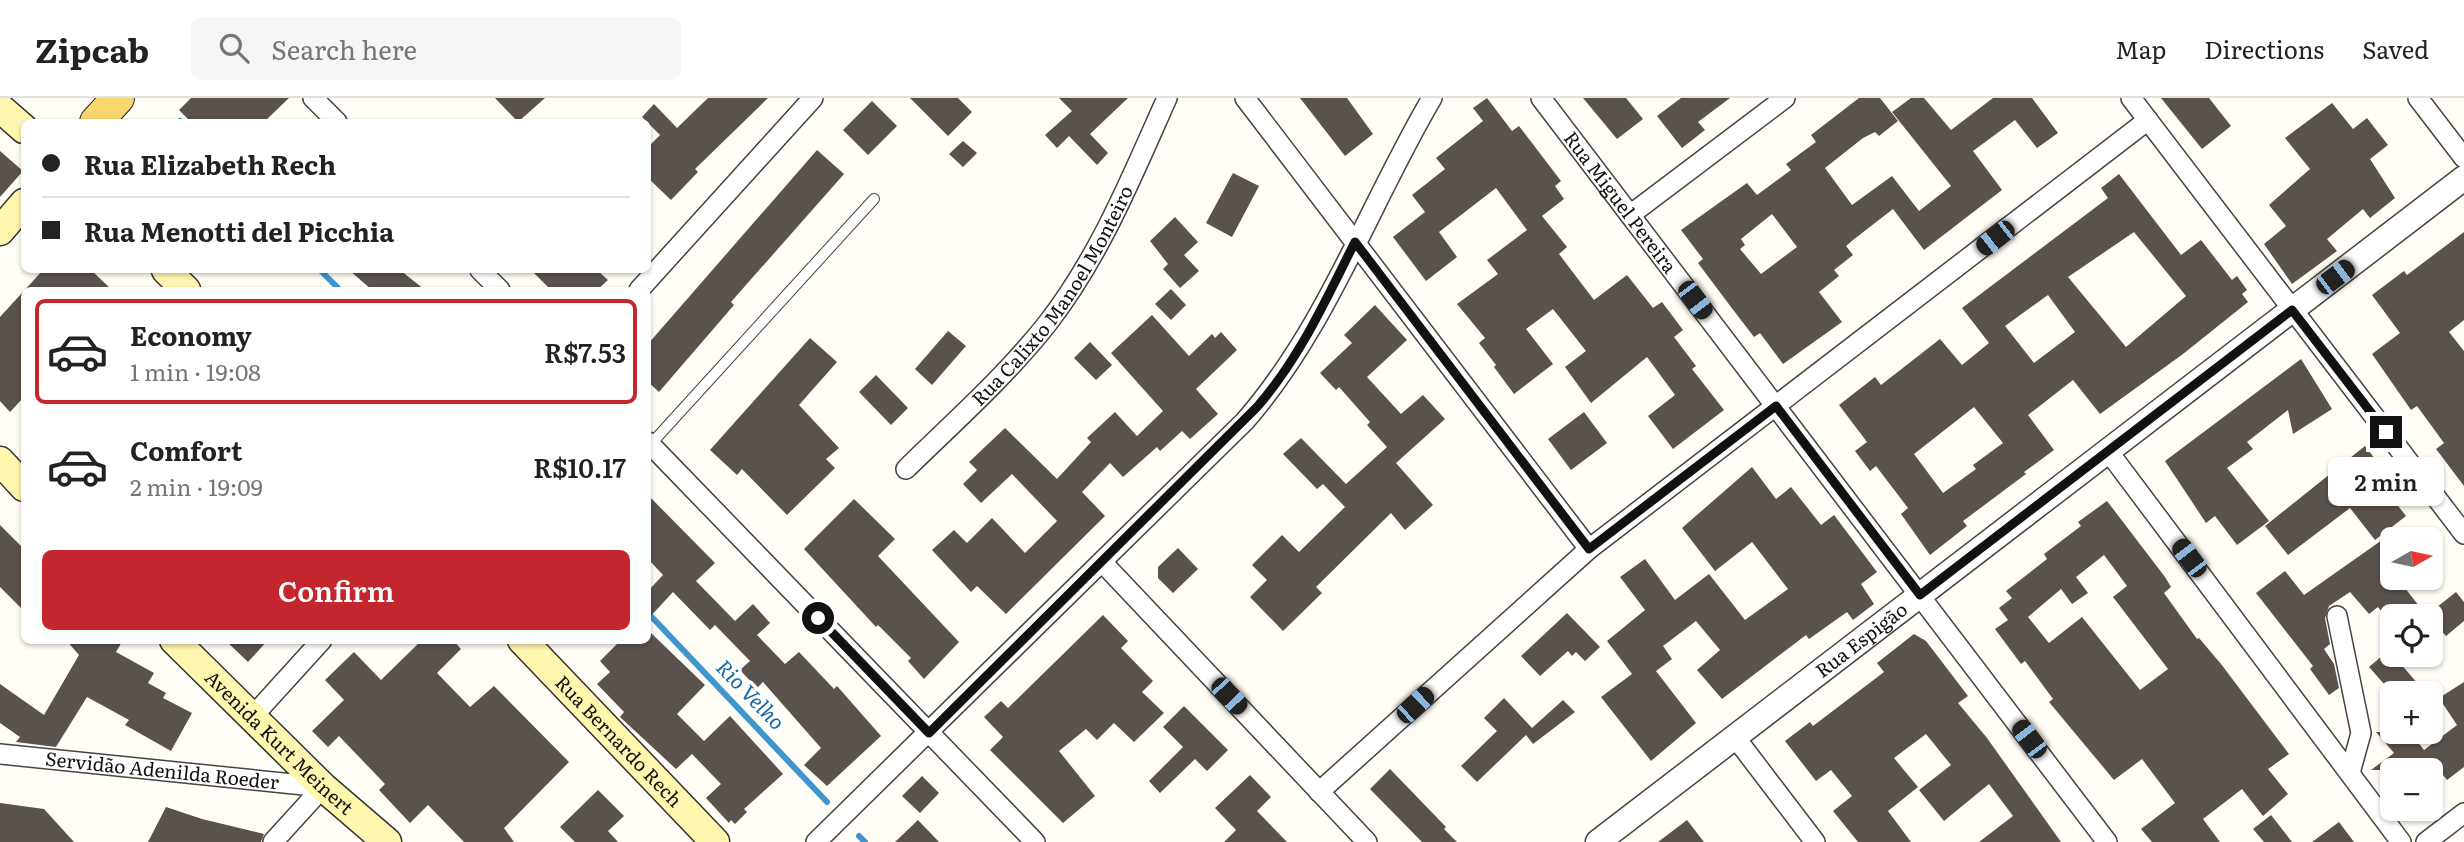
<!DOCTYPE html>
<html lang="en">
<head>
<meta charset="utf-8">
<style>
	body { margin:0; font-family:Literata,serif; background:#f6f6f6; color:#222; height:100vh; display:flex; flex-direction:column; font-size:26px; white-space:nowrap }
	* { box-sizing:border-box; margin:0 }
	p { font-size:23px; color:#767676 }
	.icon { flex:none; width:38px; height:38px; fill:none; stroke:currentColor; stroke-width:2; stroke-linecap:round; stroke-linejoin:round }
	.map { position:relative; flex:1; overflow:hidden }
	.details { position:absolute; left:21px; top:189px; width:630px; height:357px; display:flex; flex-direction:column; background:#fff; border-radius:10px; box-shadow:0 2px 5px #0004 }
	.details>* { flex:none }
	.top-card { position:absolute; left:21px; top:21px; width:630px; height:154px; border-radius:10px; box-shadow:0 2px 5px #0004; display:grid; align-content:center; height:154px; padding:0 21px; background:#fff }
	.needle { width:46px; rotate:81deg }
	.tools { position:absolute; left:2380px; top:429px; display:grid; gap:14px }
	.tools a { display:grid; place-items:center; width:63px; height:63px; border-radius:10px; background:#fff; box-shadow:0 2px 5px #0004; font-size:35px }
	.end { position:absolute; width:32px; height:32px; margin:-16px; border:9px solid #111; background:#fff; box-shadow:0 0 0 4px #fff }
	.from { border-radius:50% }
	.bubble { position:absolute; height:49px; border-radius:10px; background:#fff; box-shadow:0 2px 5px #0004; font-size:23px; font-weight:600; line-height:49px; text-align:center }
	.car { position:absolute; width:21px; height:42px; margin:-21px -10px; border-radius:9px; box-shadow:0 0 5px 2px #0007; background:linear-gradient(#222 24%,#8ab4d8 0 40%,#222 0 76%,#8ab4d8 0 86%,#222 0) }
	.top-card b { display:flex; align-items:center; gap:24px; height:66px; font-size:26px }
	.top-card b+b { border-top:2px solid #e0e0e0 }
	.top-card i { width:18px; height:18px; background:#222 }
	ul { padding:12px 0 0; list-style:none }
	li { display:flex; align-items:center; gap:21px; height:105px; margin:0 14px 10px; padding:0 7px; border:4px solid transparent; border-radius:10px }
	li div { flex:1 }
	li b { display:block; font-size:26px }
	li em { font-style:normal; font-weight:600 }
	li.selected { border-color:#c4262e }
	li>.icon { width:63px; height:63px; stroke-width:1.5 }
	.button { display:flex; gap:14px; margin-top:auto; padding:14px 21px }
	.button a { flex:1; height:80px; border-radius:10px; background:#c4262e; color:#fff; font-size:28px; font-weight:600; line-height:80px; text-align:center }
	header { display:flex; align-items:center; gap:42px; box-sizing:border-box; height:98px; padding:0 35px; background:#fff; border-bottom:2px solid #e0e0e0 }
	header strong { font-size:33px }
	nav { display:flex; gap:38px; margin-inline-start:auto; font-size:24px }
	.search { width:490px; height:63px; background:#f6f6f6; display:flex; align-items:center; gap:18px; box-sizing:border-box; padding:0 24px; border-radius:10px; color:#767676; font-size:26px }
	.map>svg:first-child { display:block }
</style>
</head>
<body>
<header>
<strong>Zipcab</strong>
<div class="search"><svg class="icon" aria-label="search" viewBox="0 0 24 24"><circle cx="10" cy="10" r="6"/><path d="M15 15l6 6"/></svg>Search here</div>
<nav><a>Map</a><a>Directions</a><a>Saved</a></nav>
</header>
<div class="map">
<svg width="2464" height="744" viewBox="0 0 2464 744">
	<rect width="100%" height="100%" fill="#fffdf5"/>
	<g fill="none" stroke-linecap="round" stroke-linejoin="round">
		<path stroke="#3f96cf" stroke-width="6" d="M 180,23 L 181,24
			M 320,172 L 340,192
			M 648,515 L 827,704
			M 859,738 L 865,744"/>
	</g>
	<path fill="#5a524d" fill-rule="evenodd" d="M 191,0 L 289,0 L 264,24 L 191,24 L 179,12 Z
		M 495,0 L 545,0 L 518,24 Z
		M 708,0 L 768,0 L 695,71 L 698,74 L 671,102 L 648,80 L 648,49 L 660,37 L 642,19 L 654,6 L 677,30 Z
		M 910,0 L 958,0 L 972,14 L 948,38 Z
		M 1059,0 L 1128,0 L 1090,36 L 1108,55 L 1097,67 L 1069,38 L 1057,50 L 1045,37 L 1072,13 Z
		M 1300,0 L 1347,0 L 1373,36 L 1345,58 Z
		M 1487,0 L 1512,33 L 1519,28 L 1561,83 L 1555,88 L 1564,101 L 1542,118 L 1567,149 L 1559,156 L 1594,202 L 1627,177 L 1653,210 L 1662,204 L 1683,232 L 1674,239 L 1696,268 L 1692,271 L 1724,312 L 1673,351 L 1648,318 L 1675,297 L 1647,259 L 1591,305 L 1565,269 L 1586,253 L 1553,211 L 1526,231 L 1553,266 L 1514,296 L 1494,269 L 1496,267 L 1479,245 L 1485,240 L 1457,206 L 1498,176 L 1487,162 L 1527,132 L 1496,90 L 1439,134 L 1457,159 L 1426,183 L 1393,139 L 1425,114 L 1412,97 L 1445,71 L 1436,60 L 1483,23 L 1473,10 Z
		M 1583,0 L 1626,0 L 1643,21 L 1617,41 Z
		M 1681,0 L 1730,0 L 1698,24 L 1705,32 L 1682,50 L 1657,18 Z
		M 1859,0 L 1880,0 L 1898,23 L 1879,38 L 1875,34 L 1863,40 L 1825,70 L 1852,107 L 1892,78 L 1919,113 L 1951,88 L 1892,14 L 1911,0 L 1924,0 L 1951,32 L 1993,0 L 2032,0 L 2058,35 L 2037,50 L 2015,22 L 1973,53 L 2002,92 L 1924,152 L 1893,111 L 1853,142 L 1846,148 L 1853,157 L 1834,172 L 1839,178 L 1819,194 L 1842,224 L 1783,266 L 1760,235 L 1754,239 L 1731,209 L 1698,165 L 1703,161 L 1681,132 L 1747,85 L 1757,97 L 1791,72 L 1786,66 L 1816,44 L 1811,37 ZM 1772,116 L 1797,149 L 1761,176 L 1740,151 L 1745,147 L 1741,141 Z
		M 2161,0 L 2209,0 L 2231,28 L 2202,51 Z
		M 872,3 L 897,28 L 868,57 L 843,32 Z
		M 2332,5 L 2353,31 L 2367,20 L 2388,47 L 2370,61 L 2395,100 L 2370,120 L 2363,111 L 2327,141 L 2337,153 L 2292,186 L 2264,146 L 2286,128 L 2269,107 L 2310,71 L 2285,40 Z
		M 963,43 L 977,55 L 963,69 L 949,56 Z
		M 817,52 L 844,76 L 731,204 L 734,207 L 659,294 L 648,284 L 648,246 Z
		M 0,53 L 23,73 L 0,99 Z
		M 1233,75 L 1259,88 L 1232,139 L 1206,125 Z
		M 2119,76 L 2181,157 L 2201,142 L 2232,182 L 2237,178 L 2247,192 L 2242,196 L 2248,204 L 2183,256 L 2100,316 L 2073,282 L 2028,317 L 2054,352 L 2024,374 L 2026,376 L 1963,423 L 1967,428 L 1930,457 L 1901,416 L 1908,410 L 1876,368 L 1870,373 L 1855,353 L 1867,344 L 1839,307 L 1875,279 L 1881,287 L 1940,241 L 1962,267 L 1989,245 L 1962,210 L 2108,100 L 2101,90 ZM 2134,134 L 2186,198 L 2126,249 L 2068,179 ZM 2048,197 L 2075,234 L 2034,265 L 2005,228 ZM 1974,309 L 2003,345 L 1973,367 L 1976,371 L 1943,395 L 1914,356 Z
		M 1175,119 L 1198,144 L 1184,157 L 1199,173 L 1180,190 L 1163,171 L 1168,166 L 1150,143 Z
		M 2464,134 L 2464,222 L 2449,234 L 2464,253 L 2464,388 L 2436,351 L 2444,345 L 2417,308 L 2411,312 L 2372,256 L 2400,235 L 2372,197 L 2404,173 L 2407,177 Z
		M 43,172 L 91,172 L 112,192 L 24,192 L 24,299 L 10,314 L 0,303 L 0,219 Z
		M 349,172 L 400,172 L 425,192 L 372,192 Z
		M 531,172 L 597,172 L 608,182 L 597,192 L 551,192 Z
		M 1171,191 L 1186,207 L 1171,222 L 1155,206 Z
		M 1375,207 L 1407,242 L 1367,279 L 1401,316 L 1423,297 L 1445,321 L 1396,365 L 1433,407 L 1405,432 L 1391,415 L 1316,489 L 1322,495 L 1283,533 L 1250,499 L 1267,482 L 1252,467 L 1282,437 L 1299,454 L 1345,409 L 1323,386 L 1317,391 L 1283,356 L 1301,340 L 1346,386 L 1387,349 L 1367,327 L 1370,324 L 1339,289 L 1336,292 L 1320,275 L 1352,245 L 1344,237 Z
		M 1152,217 L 1189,258 L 1212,236 L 1215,240 L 1221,234 L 1237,252 L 1196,291 L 1218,316 L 1190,341 L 1182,333 L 1160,353 L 1157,349 L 1123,379 L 1110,365 L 1082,394 L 1105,418 L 1006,516 L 977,488 L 971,494 L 932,452 L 954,432 L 967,445 L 992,420 L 1025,455 L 1057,423 L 1012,376 L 981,405 L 963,386 L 977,372 L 969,364 L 1005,330 L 1057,381 L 1091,344 L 1087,340 L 1115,314 L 1137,338 L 1163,313 L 1111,255 Z
		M 948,233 L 966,248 L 932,287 L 915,271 Z
		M 810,240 L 837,264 L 799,307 L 839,350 L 826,361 L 835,370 L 787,417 L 742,371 L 737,377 L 710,352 Z
		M 1090,244 L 1112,267 L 1096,282 L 1074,260 Z
		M 2301,261 L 2332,311 L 2293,336 L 2288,312 L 2247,344 L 2253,351 L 2227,370 L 2269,423 L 2237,447 L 2215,418 L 2206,425 L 2165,363 Z
		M 876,277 L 908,310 L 891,327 L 859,294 Z
		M 1584,314 L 1607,345 L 1571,372 L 1548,341 Z
		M 2365,348 L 2390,380 L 2381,386 L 2406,418 L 2375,442 L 2350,410 L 2288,457 L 2265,428 Z
		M 1752,369 L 1776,401 L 1791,389 L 1821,427 L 1834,417 L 1877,474 L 1861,486 L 1874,506 L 1853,522 L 1847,514 L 1809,541 L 1806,537 L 1722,601 L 1697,572 L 1720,552 L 1696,523 L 1663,548 L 1672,561 L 1656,573 L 1696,625 L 1651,663 L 1601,599 L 1632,576 L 1607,543 L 1645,512 L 1620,479 L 1645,461 L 1675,502 L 1709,476 L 1745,522 L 1788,491 L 1752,444 L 1715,473 L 1682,430 Z
		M 648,397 L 715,465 L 696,483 L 735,523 L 753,506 L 770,525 L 757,537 L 785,566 L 799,554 L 834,591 L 837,588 L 881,638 L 827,688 L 804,667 L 821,650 L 763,584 L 757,590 L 740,572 L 750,563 L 715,527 L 710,532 L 673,494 L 648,521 L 648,493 L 663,477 L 648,461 Z
		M 854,401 L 895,441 L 878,458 L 959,544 L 924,581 L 908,563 L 911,560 L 878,527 L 876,529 L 804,451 Z
		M 2107,403 L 2165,479 L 2171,489 L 2164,495 L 2197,541 L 2199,540 L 2221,566 L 2289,656 L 2268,671 L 2288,696 L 2263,718 L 2242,691 L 2203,721 L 2220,744 L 2152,744 L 2141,731 L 2175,705 L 2142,661 L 2114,682 L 2049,604 L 2053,601 L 2025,563 L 2021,566 L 1995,531 L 2008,522 L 1999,510 L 2012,500 L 2006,493 L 2047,461 L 2044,456 L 2081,428 L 2078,424 ZM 2104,457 L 2127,488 L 2113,499 L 2168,571 L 2140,592 L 2082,519 L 2049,545 L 2028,519 L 2061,491 L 2072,506 L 2088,495 L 2076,479 Z
		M 0,427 L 24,451 L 24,513 L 0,489 Z
		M 2392,435 L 2392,480 L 2397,480 L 2427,518 L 2385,518 L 2378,509 L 2369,516 L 2350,494 L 2329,508 L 2325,520 L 2330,546 L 2324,551 L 2334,566 L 2339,590 L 2329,597 L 2310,571 L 2313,568 L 2256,495 L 2285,473 L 2304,497 Z
		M 1178,450 L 1198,471 L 1173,495 L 1158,480 L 1158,469 Z
		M 2456,494 L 2464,504 L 2464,523 L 2446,538 L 2427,517 Z
		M 1567,515 L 1600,549 L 1585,563 L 1576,554 L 1572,558 L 1568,553 L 1540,578 L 1521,558 Z
		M 1103,517 L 1128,543 L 1121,550 L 1153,583 L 1142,594 L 1164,615 L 1134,644 L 1114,625 L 1097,642 L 1086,631 L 1059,653 L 1095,698 L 1063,725 L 990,652 L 1003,639 L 984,619 L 1001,603 L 1008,610 Z
		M 651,535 L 705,587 L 677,616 L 704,643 L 730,618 L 783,676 L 744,711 L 747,714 L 735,726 L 731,722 L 729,725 L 706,700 L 721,686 L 692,656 L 676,671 L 620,619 L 624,614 L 597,586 L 610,574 L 600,563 L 621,542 L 648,542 Z
		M 1914,536 L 1926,543 L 1968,598 L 1958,605 L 1987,640 L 2061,744 L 1979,744 L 2013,718 L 1989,686 L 1944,723 L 1919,692 L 1951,667 L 1926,636 L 1894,660 L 1918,689 L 1888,713 L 1911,744 L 1858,744 L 1833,713 L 1852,698 L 1831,672 L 1816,683 L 1785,643 L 1810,624 L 1813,628 L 1884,574 L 1877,565 Z
		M 66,542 L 123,542 L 116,554 L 154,575 L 148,585 L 166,595 L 163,600 L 192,615 L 171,653 L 125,627 L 129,622 L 87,599 L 56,649 L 16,644 L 20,639 L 0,625 L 0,586 L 44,617 L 79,557 Z
		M 225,542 L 268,542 L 248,564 Z
		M 422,542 L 453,542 L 461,551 L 437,575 L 470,609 L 494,588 L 569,664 L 504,730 L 514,744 L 464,744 L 428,707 L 410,725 L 379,692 L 385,686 L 339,638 L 328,649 L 312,633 L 344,602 L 325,582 L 354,554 L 381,582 Z
		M 2389,552 L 2392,556 L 2426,595 L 2392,595 L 2369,569 Z
		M 2464,584 L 2464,669 L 2447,682 L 2443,677 L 2431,686 L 2431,672 L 2371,672 L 2394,655 L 2376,634 L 2410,634 L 2424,652 L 2457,627 L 2439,600 Z
		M 1504,600 L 1532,630 L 1563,602 L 1575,614 L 1533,646 L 1526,637 L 1477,684 L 1461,668 L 1497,633 L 1484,620 Z
		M 1184,608 L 1228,652 L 1207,673 L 1195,661 L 1160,695 L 1149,683 L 1183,649 L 1163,629 Z
		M 1390,671 L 1446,729 L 1444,731 L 1457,744 L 1422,744 L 1370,691 Z
		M 1250,677 L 1271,699 L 1257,713 L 1287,744 L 1224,744 L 1236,732 L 1215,710 Z
		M 922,678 L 939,695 L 920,715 L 902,698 Z
		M 598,692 L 624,718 L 608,733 L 618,744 L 575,744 L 560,729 Z
		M 0,705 L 44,711 L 74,744 L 0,744 Z
		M 166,709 L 202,721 L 264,736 L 261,744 L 148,744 Z
		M 2271,717 L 2292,744 L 2264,744 L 2253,731 Z
		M 918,722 L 939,744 L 895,744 Z
		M 1687,722 L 1704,744 L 1658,744 Z
		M 2339,724 L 2354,744 L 2312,744 Z"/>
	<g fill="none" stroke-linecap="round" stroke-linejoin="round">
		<g stroke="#444" stroke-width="12">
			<path id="service" d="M 650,347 L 874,101"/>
		</g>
		<g stroke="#444" stroke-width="22">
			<g id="minor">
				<path d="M 313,0 L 337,24"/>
				<path d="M 1245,0 L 1589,451"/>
				<path id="s1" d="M 1541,0 L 2107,744"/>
				<path d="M 2131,0 L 2464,436"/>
				<path d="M 2418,0 L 2464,60"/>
				<path d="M 1630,117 L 1785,0"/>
				<path d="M 480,172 L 500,192"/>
				<path d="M 639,192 L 813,0"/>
				<path d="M 648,344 L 1035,744"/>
				<path d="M 2108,353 L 2401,744"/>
				<path id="s2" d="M 906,371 C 954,324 1005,279 1047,226 C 1100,158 1132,78 1167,0"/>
				<path d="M 1102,464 L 1367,744"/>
				<path d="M 2337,518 L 2361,635 L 2350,675"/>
				<path d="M 252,619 L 322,542"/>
				<path d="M 1735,639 L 1815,744"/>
				<path id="s3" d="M 0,656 L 323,689"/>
				<path d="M 1319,694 L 1589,451 L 2148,22"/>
				<path d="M 273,744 L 323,689"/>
				<path d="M 816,744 L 1245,323 C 1327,229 1369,107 1432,0"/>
				<path d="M 2426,744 L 2464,715"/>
			</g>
		</g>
		<g stroke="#444" stroke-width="27">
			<g id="tertiary">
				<path id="s4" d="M 1598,744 L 2464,80"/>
			</g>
		</g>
		<g stroke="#333" stroke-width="31">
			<g id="secondary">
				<path d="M 0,10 L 24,31"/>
				<path d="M 0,133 L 24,105"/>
				<path d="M 166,172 L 186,192"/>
				<path d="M 0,363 L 24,389"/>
				<path id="s5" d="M 174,542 L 323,689 L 387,744"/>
				<path id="s6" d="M 522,542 L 715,744"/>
			</g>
		</g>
		<g stroke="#222" stroke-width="34">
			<path id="primary" d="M 96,24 L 118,0"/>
		</g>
		<use href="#service" stroke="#fff" stroke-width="10"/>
		<use href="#minor" stroke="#fff" stroke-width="19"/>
		<use href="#tertiary" stroke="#fff" stroke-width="24"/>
		<use href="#secondary" stroke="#fff6b0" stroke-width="28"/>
		<use href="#primary" stroke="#f9d66b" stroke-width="32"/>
	</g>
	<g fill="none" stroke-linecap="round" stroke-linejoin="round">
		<path stroke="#111" stroke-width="9" d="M 818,520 L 929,635 L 1257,309 C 1300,260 1326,201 1355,144 L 1589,451 L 1776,308 L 1920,497 L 2292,212 L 2386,334"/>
	</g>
	<g text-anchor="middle" stroke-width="7" stroke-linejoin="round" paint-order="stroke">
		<g font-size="19" fill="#111" stroke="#fff">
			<text dy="7" stroke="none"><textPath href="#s1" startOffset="131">Rua Miguel Pereira</textPath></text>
			<text dy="7" stroke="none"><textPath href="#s2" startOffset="229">Rua Calixto Manoel Monteiro</textPath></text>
			<text dy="7" stroke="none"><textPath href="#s4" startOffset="332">Rua Espigão</textPath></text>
			<text dy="7" stroke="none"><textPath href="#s6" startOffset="140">Rua Bernardo Rech</textPath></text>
			<text dy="7" stroke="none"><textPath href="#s5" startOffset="147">Avenida Kurt Meinert</textPath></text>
			<text dy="7" stroke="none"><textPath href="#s3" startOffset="163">Servidão Adenilda Roeder</textPath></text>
		</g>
		<g font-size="21" font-style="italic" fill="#1768a6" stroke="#fff">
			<text transform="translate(750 597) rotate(46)" y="7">Rio Velho</text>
		</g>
	</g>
</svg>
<div class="tools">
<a><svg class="needle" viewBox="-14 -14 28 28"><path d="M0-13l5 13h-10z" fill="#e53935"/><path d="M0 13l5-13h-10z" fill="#767676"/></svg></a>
<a><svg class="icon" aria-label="locate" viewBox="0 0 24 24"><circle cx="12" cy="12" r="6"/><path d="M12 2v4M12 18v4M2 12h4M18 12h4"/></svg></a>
<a>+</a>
<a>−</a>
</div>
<i class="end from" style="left:818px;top:520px"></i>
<i class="end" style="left:2386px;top:334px"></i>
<div class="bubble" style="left:2328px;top:359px;width:116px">2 min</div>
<i class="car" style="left:1995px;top:140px;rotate:232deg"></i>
<i class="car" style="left:2335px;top:179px;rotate:53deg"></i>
<i class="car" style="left:1695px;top:202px;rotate:143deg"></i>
<i class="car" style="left:2189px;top:460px;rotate:323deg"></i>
<i class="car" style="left:1229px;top:598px;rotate:137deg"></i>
<i class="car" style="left:1415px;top:607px;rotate:47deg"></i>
<i class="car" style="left:2029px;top:641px;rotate:323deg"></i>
<div class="top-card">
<b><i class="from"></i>Rua Elizabeth Rech</b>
<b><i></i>Rua Menotti del Picchia</b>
</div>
<section class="details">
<ul>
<li class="selected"><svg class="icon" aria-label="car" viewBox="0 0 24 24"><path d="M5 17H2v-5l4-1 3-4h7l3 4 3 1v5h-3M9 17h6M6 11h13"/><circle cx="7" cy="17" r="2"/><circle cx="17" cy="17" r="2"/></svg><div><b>Economy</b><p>1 min · 19:08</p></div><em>R$7.53</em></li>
<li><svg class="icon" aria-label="car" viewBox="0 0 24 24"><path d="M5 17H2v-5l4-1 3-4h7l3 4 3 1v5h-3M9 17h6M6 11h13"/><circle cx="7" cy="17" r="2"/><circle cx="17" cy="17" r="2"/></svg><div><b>Comfort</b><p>2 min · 19:09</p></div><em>R$10.17</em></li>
</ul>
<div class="button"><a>Confirm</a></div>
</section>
</div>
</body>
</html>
